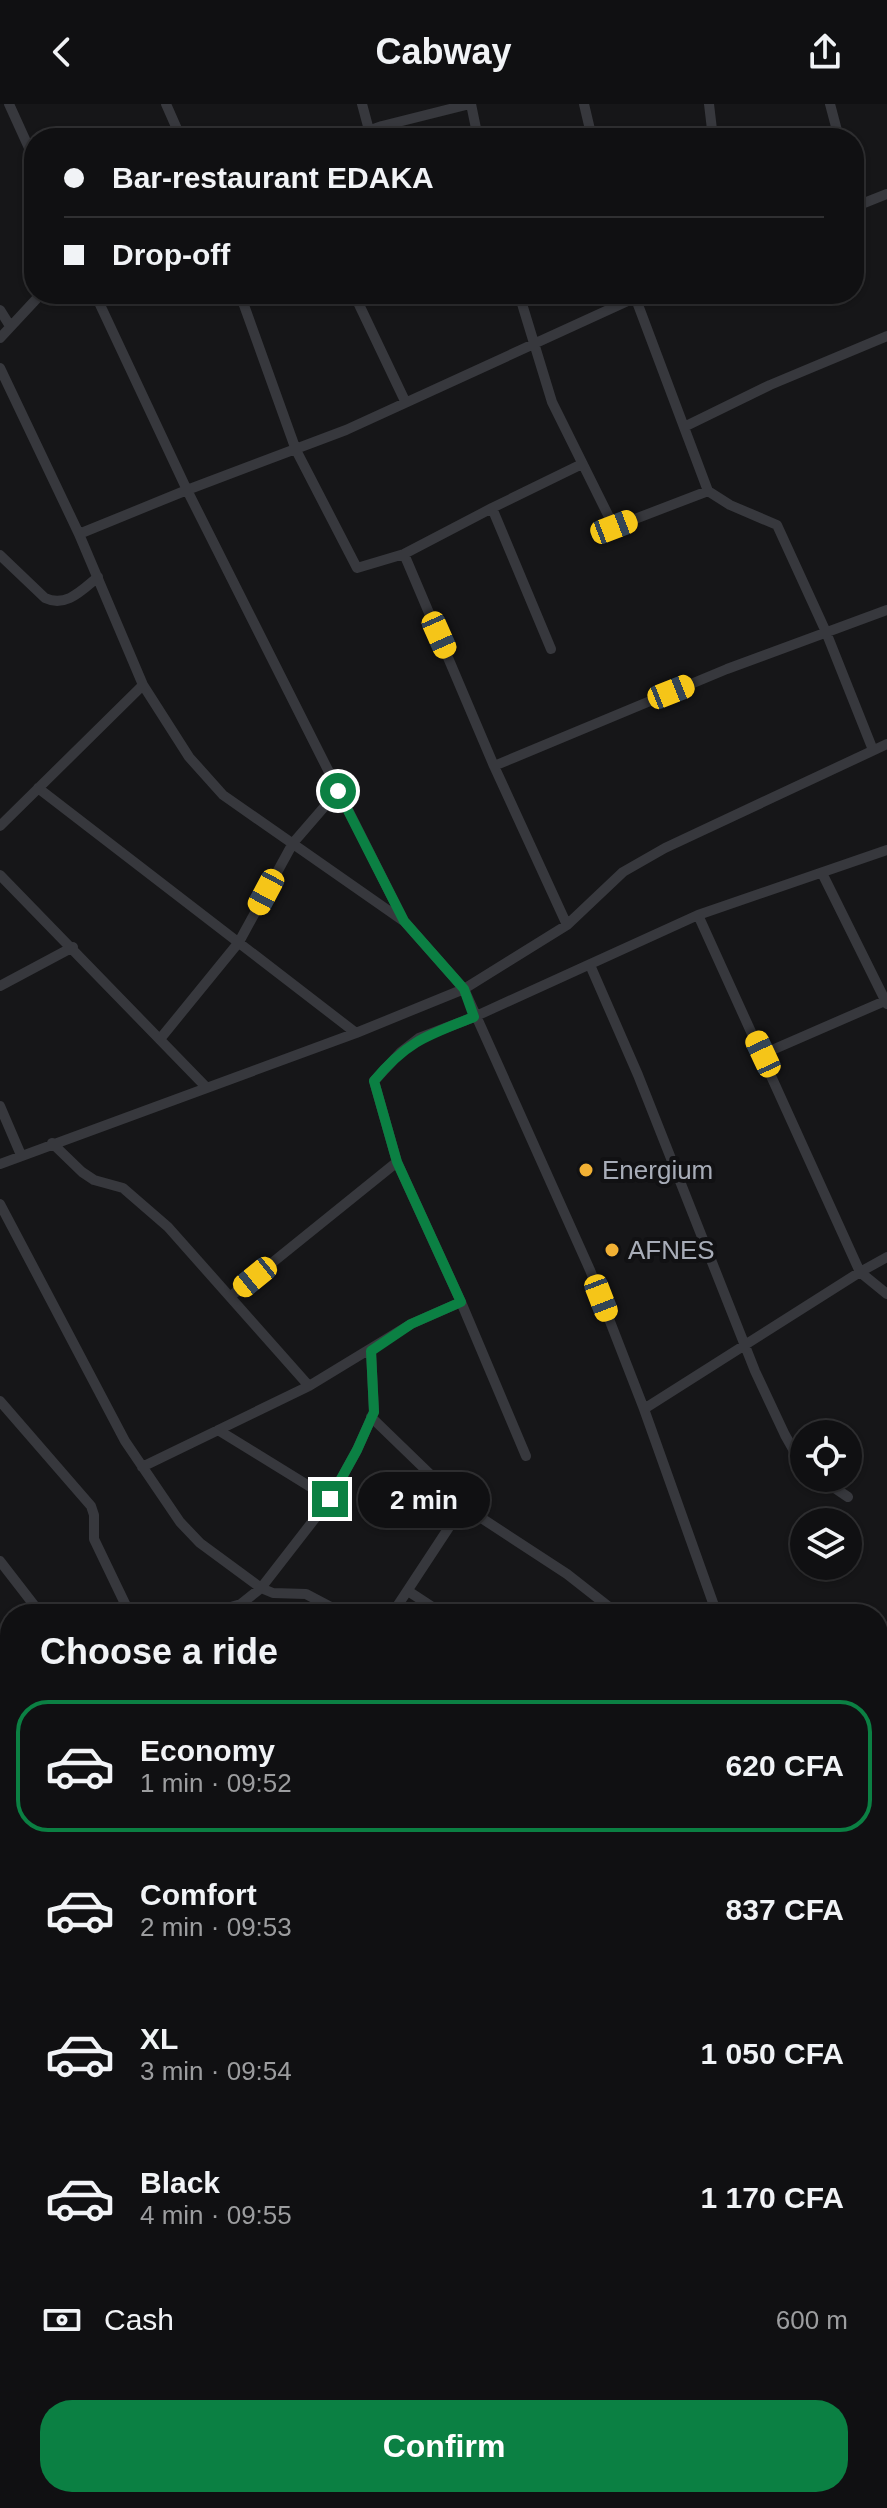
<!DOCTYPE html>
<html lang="en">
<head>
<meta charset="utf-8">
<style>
	body { margin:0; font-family:Helvetica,sans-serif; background:#1e1e20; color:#f1f3f6; height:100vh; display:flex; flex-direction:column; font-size:30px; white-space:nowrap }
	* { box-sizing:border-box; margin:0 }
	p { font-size:26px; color:#9c9d9f }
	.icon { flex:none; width:44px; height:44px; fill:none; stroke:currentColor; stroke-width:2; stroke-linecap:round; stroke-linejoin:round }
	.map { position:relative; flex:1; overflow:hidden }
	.details { position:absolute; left:0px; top:1500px; width:888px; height:904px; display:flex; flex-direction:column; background:#101012; border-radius:32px 32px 0 0; box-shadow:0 2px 6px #0004,0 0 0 2px #303032 }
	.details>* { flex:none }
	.guide { position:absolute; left:24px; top:24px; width:840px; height:176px; border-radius:32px; box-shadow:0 2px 6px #0004,0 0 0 2px #303032; display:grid; align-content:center; height:176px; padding:0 40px; background:#101012 }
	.controls { position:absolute; left:790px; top:1316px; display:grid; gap:16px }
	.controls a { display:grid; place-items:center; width:72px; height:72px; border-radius:50%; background:#101012; box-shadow:0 2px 6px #0004,0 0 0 2px #303032; font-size:40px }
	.end { position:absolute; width:36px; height:36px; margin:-18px; border:10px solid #0b8043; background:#fff; box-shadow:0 0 0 4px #fff }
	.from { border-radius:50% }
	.bubble { position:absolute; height:56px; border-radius:28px; background:#101012; box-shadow:0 2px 6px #0004,0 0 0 2px #303032; font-size:26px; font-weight:800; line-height:56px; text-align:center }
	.car { position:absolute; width:24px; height:48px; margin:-24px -12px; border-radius:10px; box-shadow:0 0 6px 2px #0007; background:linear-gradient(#f5c518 24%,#345 0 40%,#f5c518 0 76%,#345 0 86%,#f5c518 0) }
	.guide b { display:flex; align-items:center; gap:28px; height:76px; font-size:30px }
	.guide b+b { border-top:2px solid #303032 }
	.guide i { width:20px; height:20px; background:#f1f3f6 }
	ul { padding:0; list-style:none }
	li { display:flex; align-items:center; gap:24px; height:132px; margin:0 16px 12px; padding:0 24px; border:4px solid transparent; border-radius:32px }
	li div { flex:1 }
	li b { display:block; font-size:30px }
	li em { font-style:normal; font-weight:800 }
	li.current { border-color:#0b8043 }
	li>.icon { width:72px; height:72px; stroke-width:1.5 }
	h2 { padding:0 40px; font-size:36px; line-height:96px }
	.pay { display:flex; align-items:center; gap:20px; height:88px; padding:0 40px; font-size:30px }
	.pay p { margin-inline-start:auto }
	.cta { display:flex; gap:16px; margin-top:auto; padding:16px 40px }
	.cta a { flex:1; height:92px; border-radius:32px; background:#0b8043; color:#fff; font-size:32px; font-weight:800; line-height:92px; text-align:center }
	header { display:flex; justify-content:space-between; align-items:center; height:104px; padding:0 40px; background:#101012; font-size:36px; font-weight:800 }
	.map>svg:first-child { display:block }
</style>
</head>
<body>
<header><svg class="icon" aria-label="back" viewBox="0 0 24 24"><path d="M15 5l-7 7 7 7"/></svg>Cabway<svg class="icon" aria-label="share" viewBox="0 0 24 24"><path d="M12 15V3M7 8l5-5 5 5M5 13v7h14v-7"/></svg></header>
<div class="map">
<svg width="887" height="2404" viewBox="0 0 887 2404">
	<rect width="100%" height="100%" fill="#161618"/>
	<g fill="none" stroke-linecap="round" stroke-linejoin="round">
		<path stroke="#37383d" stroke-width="10" d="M 9,0 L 34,55
			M 166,0 L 181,34
			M 362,0 L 369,26
			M 471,0 L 478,34
			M 584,0 L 592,34
			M 709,0 L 713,34
			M 830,0 L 839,34
			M 348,34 L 382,22 L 470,0
			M 854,86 L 858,101
			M 854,103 L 887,90
			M 95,190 L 187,386 L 404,817 L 464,885 L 590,1166 L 644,1305 L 717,1510
			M 240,190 L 296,346 L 357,464 L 404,450 L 492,404 L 582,360
			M 354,190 L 405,297
			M 519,190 L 552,298 L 614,423 L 708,387
			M 634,190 L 708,387 L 730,401 L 777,421 L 826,528 L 873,646
			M 0,206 L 10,222
			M 0,234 L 41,190
			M 0,264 L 79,430 L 143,581 L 189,653 L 223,691 L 402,816
			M 684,323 L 770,281 L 887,232
			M 492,404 L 551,545
			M 79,430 L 187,386 L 346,326 L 643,190
			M 404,450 L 494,662 L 567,821
			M 0,451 L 45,494 C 66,504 82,486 98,473
			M 494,662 L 727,565 L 887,506
			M 38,684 L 356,929
			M 0,722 L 143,581
			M 822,769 L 887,900
			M 0,771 L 206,983
			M 698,811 L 860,1168 L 887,1190
			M 590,861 L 638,971 L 755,1267 L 785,1331 L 798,1354 L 804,1360
			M 0,882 L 73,843
			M 160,935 L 239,838 L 293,739 L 338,687
			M 763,950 L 887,896
			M 0,1002 L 21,1051
			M 52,1039 L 82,1068 L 94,1076 L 123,1084 L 168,1123 L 309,1282
			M 0,1060 L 356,929 L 464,885 L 567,821 L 623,768 L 665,744 L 887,640
			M 0,1100 L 125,1337 L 180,1418 L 200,1439 L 261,1484 L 273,1489 L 306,1490 L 344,1510
			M 231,1192 L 397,1058
			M 0,1297 L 91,1402 L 94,1411 L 94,1435 L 130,1510
			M 644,1305 L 860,1168 L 887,1153
			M 371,1313 L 463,1402 L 567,1470 L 618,1510
			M 218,1326 L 330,1395
			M 526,1352 L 461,1198 L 397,1058 L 374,977 L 401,948 L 419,934 L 474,913 L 698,811 L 887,746
			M 142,1363 L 309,1282 L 411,1220 L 461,1198
			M 820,1374 L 848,1393
			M 0,1457 L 41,1510
			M 408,1487 L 443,1510
			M 207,1510 L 241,1500 L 261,1484 L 330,1395 L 357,1346 L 374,1308 L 371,1247
			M 392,1510 L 463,1402
			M 689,1510 L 714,1501
			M 878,1592 L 887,1590
			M 0,1671 L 10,1669
			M 878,1715 L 887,1712
			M 878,1797 L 887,1794
			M 0,1799 L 10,1796
			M 878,1886 L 887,1883
			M 0,1964 L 10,1961
			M 878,1967 L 887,1995
			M 0,2046 L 10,2043
			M 0,2098 L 10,2100
			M 878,2133 L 887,2131
			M 878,2273 L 887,2270
			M 0,2347 L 10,2355
			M 878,2379 L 886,2404
			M 56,2394 L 68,2404
			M 243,2394 L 255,2404
			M 401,2394 L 412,2404
			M 546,2394 L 556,2404
			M 614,2394 L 615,2404
			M 731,2394 L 733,2404
			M 180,2404 L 189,2394
			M 350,2404 L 359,2394"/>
		<path stroke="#63666e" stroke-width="16" d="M 878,1733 L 887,1730
			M 878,1775 L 887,1773
			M 0,1983 L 10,1980
			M 0,2022 L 10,2020"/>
	</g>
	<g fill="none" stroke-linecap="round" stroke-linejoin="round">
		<path stroke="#0b8043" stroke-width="10" d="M 330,1395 L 357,1346 L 374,1308 L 371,1247 L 411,1220 L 461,1198 L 397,1058 L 374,977 C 407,937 428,931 474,913 L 464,885 L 404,817 L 338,687"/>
	</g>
	<g fill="#f2b134" stroke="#111113" stroke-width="3">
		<circle cx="586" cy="1066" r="8"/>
		<circle cx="612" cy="1146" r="8"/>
	</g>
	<g text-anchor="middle" stroke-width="8" stroke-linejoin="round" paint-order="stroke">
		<g font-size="26" fill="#a8adb8" stroke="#111113" text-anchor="start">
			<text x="602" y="1075">Energium</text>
			<text x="628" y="1155">AFNES</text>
		</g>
	</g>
</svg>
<div class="controls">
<a><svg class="icon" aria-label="locate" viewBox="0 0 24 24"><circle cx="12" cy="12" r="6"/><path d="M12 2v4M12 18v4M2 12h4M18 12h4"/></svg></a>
<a><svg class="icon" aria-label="layers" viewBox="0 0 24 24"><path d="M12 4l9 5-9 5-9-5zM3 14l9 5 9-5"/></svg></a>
</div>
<i class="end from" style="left:338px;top:687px"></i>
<i class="end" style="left:330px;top:1395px"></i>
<div class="bubble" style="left:358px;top:1368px;width:132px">2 min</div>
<i class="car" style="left:614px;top:423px;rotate:69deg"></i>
<i class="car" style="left:439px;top:531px;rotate:156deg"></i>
<i class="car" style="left:671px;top:588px;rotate:68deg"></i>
<i class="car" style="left:266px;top:788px;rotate:208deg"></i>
<i class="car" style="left:763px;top:950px;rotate:335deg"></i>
<i class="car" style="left:255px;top:1173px;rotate:231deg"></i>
<i class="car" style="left:601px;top:1194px;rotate:159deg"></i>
<div class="guide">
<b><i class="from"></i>Bar-restaurant EDAKA</b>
<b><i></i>Drop-off</b>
</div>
<section class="details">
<h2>Choose a ride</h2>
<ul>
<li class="current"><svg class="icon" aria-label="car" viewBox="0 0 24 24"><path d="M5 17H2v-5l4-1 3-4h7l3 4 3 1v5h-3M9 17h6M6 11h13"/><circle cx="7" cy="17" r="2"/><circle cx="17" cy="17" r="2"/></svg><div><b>Economy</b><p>1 min · 09:52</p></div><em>620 CFA</em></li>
<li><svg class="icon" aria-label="car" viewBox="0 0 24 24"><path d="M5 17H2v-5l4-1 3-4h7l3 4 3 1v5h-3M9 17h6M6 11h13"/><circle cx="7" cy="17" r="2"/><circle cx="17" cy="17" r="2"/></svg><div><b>Comfort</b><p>2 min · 09:53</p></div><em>837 CFA</em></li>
<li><svg class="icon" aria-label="car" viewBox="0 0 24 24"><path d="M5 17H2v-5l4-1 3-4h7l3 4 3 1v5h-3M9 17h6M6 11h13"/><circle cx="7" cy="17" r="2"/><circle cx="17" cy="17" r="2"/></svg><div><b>XL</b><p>3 min · 09:54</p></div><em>1 050 CFA</em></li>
<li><svg class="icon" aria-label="car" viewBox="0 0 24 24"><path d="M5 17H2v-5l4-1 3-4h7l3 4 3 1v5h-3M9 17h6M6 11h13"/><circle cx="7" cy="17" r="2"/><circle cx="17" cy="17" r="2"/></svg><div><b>Black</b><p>4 min · 09:55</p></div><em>1 170 CFA</em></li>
</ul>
<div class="pay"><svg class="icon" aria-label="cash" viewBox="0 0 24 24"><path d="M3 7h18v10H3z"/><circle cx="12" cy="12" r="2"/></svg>Cash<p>600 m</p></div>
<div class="cta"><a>Confirm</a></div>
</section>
</div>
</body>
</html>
